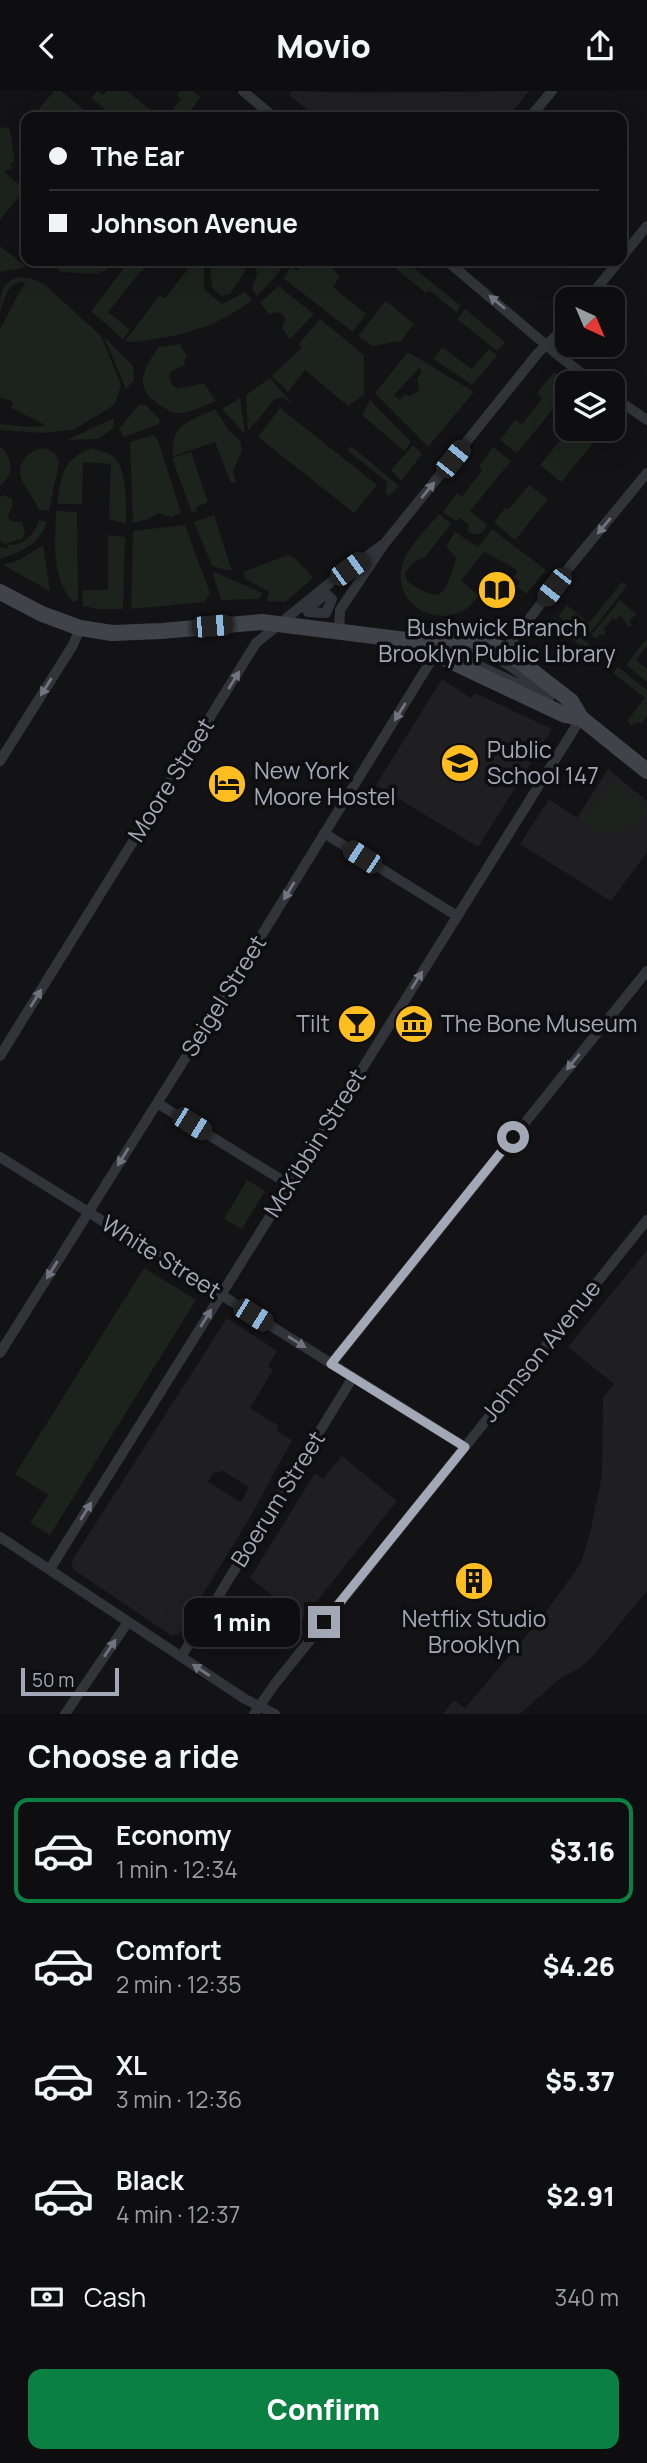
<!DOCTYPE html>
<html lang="en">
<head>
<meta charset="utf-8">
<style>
	body { margin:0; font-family:Manrope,sans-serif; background:#171719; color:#f1f3f6; height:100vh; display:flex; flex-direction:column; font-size:26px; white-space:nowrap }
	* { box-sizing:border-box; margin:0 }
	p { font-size:23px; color:#9b9c9f }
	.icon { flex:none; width:38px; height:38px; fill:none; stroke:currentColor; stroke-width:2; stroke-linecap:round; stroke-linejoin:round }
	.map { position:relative; height:1623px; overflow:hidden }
	.details { display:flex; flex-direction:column; background:#0e0e10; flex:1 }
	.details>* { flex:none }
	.top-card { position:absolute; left:21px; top:21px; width:606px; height:154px; border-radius:14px; box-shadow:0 7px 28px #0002,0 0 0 2px #2e2e30; display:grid; align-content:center; height:154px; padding:0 28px; background:#0e0e10 }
	.needle { width:46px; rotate:136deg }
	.buttons { position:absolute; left:555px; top:196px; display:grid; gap:14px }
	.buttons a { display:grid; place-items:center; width:70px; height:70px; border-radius:14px; background:#0e0e10; box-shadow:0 7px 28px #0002,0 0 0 2px #2e2e30; font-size:35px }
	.scale { position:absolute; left:21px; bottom:18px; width:98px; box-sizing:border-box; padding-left:7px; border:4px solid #a3a8b7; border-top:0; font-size:19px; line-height:24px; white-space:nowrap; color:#a3a8b7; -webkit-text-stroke:5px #0e0e10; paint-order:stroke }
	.end { position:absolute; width:32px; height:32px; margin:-16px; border:9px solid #a3a8b7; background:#111; box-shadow:0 0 0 4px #111 }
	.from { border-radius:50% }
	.bubble { position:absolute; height:49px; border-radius:14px; background:#0e0e10; box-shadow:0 7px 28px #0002,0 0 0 2px #2e2e30; font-size:23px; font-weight:800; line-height:49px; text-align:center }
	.car { position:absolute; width:21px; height:42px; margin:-21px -10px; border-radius:9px; box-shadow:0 0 5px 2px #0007; background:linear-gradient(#222 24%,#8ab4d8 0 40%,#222 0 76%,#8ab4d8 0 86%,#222 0) }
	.top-card b { display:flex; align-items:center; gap:24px; height:66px; font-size:26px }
	.top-card b+b { border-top:2px solid #2e2e30 }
	.top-card i { width:18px; height:18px; background:#f1f3f6 }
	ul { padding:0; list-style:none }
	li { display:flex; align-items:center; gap:21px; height:105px; margin:0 14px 10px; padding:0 14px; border:4px solid transparent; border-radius:14px }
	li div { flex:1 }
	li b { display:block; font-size:26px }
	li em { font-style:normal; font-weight:800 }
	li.on { border-color:#0b8043 }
	li>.icon { width:63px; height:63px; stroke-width:1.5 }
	h2 { padding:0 28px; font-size:32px; line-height:84px }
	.pay { display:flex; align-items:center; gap:18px; height:77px; padding:0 28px; font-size:26px }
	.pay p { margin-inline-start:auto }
	.cta { display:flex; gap:14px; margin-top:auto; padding:14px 28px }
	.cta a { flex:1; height:80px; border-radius:14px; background:#0b8043; color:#fff; font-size:28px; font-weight:800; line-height:80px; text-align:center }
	header { display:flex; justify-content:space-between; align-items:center; height:91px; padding:0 28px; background:#0e0e10; font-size:32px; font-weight:800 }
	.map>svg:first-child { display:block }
</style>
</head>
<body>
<header><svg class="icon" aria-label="back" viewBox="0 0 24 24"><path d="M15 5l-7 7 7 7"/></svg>Movio<svg class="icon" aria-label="share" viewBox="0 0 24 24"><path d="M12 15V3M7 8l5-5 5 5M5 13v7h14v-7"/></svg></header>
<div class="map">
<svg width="647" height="1623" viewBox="0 0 647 1623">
	<rect width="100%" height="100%" fill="#131315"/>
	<path fill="#1f1f22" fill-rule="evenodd" d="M 292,0 L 364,2 L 529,0 L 508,26 L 316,26 L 289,4 Z
		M 442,588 L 471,607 L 475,602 L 552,638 L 478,756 L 376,694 Z
		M 608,678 L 647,710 L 647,761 L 611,810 L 520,753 L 549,708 L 577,727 Z
		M 647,1159 L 647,1500 L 593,1565 L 581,1576 L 557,1590 L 520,1623 L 443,1623 L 454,1609 L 465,1617 L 543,1525 L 581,1472 L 590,1442 L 602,1384 L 603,1307 L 614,1293 L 568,1256 Z
		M 227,1227 L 277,1260 L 268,1275 L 273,1279 L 250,1317 L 279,1335 L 277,1340 L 292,1349 L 253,1421 L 179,1543 L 172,1545 L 73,1478 L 71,1471 ZM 221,1379 L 249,1396 L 241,1411 L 208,1391 L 214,1380 L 219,1382 Z
		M 342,1365 L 397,1410 L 280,1556 L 249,1536 L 273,1505 L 250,1487 L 315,1382 L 323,1388 Z"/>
	<path fill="#1b231c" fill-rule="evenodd" d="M 54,0 L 61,0 L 93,26 L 39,26 L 35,23 Z
		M 97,0 L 104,4 L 107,0 L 127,0 L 160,26 L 115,26 L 91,7 Z
		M 180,0 L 193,0 L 201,6 L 185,26 L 167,26 L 181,8 L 177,4 Z
		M 9,36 L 15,69 L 11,73 L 12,77 L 4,81 L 25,98 L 0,129 L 0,37 Z
		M 0,155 L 24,174 L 23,177 L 0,181 Z
		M 48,170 L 114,170 L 106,179 L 96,183 L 61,181 Z
		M 191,170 L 209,170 L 204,176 L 204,198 L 222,213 L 245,201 L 252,209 C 221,233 185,245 146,249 C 139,250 131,252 125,250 L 160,204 L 165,207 L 191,174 Z
		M 217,170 L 237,170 L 246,179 L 230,203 L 221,205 L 212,196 L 210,180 Z
		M 253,170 L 286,171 L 275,186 L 257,205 L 252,199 L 257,182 Z
		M 306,170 L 324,170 L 340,185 L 333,196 L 366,223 L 353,241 L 283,187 L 291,176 L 297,180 Z
		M 386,170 L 405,170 L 461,215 L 456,221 L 429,199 L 426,202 Z
		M 131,172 L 145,178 L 140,181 L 108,221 L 130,239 L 123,248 L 91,220 L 127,173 Z
		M 18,186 L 30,187 L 44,193 L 101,245 L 121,294 L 116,310 L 111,316 L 73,339 L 43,342 L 0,339 L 0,333 L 25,336 L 47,335 L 11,317 L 13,311 L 0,306 L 0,238 L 25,191 C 7,190 5,207 0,221 C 0,204 1,192 18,186 Z
		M 278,195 L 314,223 L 290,248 L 282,237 L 285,229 L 283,224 L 278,221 L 269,223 L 260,212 Z
		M 386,210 L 414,233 L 401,250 L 372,255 L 358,245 Z
		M 465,218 L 505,251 L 497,260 L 457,228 Z
		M 320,228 L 364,264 L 364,304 L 348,315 L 305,279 L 288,301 L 272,285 L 301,257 L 299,253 Z
		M 104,246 L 133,275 L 134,289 L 126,298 Z
		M 180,253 L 187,266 L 184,270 L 185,274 L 170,281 C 168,289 171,294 178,298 L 204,292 L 216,310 C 204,315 192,321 178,322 C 173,322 168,319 163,316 C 132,299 142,279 159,256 Z
		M 442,256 L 472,278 L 489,258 L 497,264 L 472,294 L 434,268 Z
		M 408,261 L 474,301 L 428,356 L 375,302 ZM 419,277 L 422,280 L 417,288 L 420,299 L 409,305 L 405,303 L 400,309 L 394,304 Z
		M 554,281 L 568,292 L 567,318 L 558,312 L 517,362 L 500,349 L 515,329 L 522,333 L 542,308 L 537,302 Z
		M 270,287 L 293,314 L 282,306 L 275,308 L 248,340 L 246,304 Z
		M 240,307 L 245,343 L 222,318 Z
		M 370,309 L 411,351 L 404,360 L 362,324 Z
		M 139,314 L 145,314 L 160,328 L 159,333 L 124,346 L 119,338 Z
		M 280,317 L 377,394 L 354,422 L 258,346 Z
		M 215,318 L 229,340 L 240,349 L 242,360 L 233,380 L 236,391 L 231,392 L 215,351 L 173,365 C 170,333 190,330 215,318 Z
		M 114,327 L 113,337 L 99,348 L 67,349 Z
		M 567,335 L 567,338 L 605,338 L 561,391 L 540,374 L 562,347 L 559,344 Z
		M 154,344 L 158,349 L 181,422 L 172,426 L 158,422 L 148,428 L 133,432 L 130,351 Z
		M 413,354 L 422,363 L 401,390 L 391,379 Z
		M 0,355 C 13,368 15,382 0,395 Z
		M 351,355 L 399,395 L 389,405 L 386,403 L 387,391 L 348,360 Z
		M 493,356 L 511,370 L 470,420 L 487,434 C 484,443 475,446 467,440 L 469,434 L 460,427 L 456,430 L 443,421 L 457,402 L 462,406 L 482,379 L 479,375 Z
		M 46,357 L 55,363 L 59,371 L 49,420 L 39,419 C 33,401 10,387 25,367 C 31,360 37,358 46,357 Z
		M 91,357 C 96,359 103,360 108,362 C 130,374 125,412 126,433 L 109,428 L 111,373 L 83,371 L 82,413 L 57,413 C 62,385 61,369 91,357 Z
		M 191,361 L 208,411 L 196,416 L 197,420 L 192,422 L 172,367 Z
		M 529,394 L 548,408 L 515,449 L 494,431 L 505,417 L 509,418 Z
		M 4,404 L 12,408 L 12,416 L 8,425 L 10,430 L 22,431 L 25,442 L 22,448 L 4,453 L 2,450 L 0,451 L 0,406 Z
		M 56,420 L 77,421 L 78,509 L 73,511 C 51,485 55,452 56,420 Z
		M 439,423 L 451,433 L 425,466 L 413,472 L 405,482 L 407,490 C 447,518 443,500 457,467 L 446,456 L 455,441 L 478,456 L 492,438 L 546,479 L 526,503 L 517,495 L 520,491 L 513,486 L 517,481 L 516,478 L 484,461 L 461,489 L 479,505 C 473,511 467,519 458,522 C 425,534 392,506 403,472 C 408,455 428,437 439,423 Z
		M 214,424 L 232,480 L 212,475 L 194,431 Z
		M 39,429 L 47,431 C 40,453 21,461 0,468 L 0,456 L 7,458 L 8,454 C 24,454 34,444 39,429 Z
		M 185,434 L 210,502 L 205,511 L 131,518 L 133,440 Z
		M 108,444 L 125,446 L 123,518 L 99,518 L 83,515 L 82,499 L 108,499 Z
		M 43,454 L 50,500 L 3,474 L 19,469 Z
		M 288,464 L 295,467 L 313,487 L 285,511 L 267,510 L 269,501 L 246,488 L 243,481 Z
		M 212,480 L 262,502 L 259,508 L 221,509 Z
		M 622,491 L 627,495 L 586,547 L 558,525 L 567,514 L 589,532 Z
		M 620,509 L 636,523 L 629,531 L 632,533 L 629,536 L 620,524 L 616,529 L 613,527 L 603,539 L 606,541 L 603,545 L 600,543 L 596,548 L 591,544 Z
		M 555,526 L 598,560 L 599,570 L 551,531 Z
		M 647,547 L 647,555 L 636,569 L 647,578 L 647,591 L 626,574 Z
		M 618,576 L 647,599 L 647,625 L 641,633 L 639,631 L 632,634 L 627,630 L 645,607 L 613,582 Z
		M 614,690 L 647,716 C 644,735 623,740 606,739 L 603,744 L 584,730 Z
		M 247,1089 L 265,1100 L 242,1138 L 224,1128 Z
		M 144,1177 L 196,1209 L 50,1444 L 30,1432 L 48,1404 L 15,1383 Z"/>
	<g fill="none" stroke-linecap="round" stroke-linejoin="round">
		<path stroke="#33343a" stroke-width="10" d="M 243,0 L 274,26
			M 530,26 L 552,0
			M 621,167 L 647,135
			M 447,170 L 559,265 L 595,292
			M 588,208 L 619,170
			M 612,305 L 647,329
			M 326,503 L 332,508 L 326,522 L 308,521 L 307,519 Z
			M 339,540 L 340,519 L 385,452 L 538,262 L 567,234
			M 454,553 C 493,558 520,582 550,605 L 549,607 L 451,562 Z
			M 505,559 L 567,479 L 647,382
			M 0,670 L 73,554 L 80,537
			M 324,742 L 457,825
			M 0,965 L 256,552 L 331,491 L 385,452
			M 157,1012 L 290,1094
			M 0,1066 L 465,1356
			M 0,1262 L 208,931 L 445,547
			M 331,1273 L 647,880
			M 0,1446 L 245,1608 L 275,1623
			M 50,1478 L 581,627
			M 181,1566 L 353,1286
			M 65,1623 L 128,1531
			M 254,1623 L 274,1594 L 647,1129"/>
		<path stroke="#41434a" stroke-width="16" d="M 0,501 L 42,523 L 80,537 L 112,542 L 162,540 L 262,531 L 406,549 L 565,624 L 581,627
			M 407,548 L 418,546 L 461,547 L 484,551 L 505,559 L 571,610 L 581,627 L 647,680"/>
	</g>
	<defs><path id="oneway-solid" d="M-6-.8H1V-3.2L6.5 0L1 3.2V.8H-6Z" transform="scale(1.75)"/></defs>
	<g fill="#71747f">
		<use href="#oneway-solid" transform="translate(497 211) rotate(-140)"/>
		<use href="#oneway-solid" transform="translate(428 399) rotate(-51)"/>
		<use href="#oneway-solid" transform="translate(604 435) rotate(130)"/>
		<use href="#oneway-solid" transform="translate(234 589) rotate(-58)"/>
		<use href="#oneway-solid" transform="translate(46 596) rotate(122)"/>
		<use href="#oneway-solid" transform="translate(400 621) rotate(122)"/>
		<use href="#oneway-solid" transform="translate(289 800) rotate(121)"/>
		<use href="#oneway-solid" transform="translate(417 889) rotate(-58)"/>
		<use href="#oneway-solid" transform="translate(36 907) rotate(-58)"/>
		<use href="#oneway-solid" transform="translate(573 971) rotate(129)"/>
		<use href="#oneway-solid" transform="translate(123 1066) rotate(122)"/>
		<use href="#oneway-solid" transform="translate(52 1179) rotate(122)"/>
		<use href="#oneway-solid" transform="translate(206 1227) rotate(-58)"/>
		<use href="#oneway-solid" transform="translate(297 1251) rotate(32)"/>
		<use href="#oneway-solid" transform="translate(86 1420) rotate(-58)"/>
		<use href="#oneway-solid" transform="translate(110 1557) rotate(-56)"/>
		<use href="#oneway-solid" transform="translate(201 1579) rotate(-147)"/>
	</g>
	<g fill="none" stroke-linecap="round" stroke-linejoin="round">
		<path stroke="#a3a8b7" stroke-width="9" d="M 324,1531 L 465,1356 L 331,1273 L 513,1046"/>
	</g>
	<defs>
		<g id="library-disc" transform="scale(2.0125)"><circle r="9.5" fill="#ffbe20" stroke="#0e0e10"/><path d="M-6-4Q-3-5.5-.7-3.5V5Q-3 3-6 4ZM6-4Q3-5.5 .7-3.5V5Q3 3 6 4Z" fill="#111"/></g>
		<g id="school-disc" transform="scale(2.0125)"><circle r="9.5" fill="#ffbe20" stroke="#0e0e10"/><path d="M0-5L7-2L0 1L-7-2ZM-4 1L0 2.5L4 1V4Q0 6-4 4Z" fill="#111"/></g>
		<g id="hotel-disc" transform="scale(2.0125)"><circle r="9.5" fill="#ffbe20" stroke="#0e0e10"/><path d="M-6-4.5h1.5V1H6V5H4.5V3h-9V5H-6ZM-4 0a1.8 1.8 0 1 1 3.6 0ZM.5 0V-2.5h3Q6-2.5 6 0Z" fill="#111"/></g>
		<g id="bar-disc" transform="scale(2.0125)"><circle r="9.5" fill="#ffbe20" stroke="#0e0e10"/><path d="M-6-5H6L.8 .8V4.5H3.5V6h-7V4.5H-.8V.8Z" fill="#111"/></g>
		<g id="museum-disc" transform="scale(2.0125)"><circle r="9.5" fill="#ffbe20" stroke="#0e0e10"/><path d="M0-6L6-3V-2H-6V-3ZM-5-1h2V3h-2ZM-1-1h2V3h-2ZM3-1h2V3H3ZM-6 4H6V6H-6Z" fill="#111"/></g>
		<g id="building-disc" transform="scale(2.0125)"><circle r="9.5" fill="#ffbe20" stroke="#0e0e10"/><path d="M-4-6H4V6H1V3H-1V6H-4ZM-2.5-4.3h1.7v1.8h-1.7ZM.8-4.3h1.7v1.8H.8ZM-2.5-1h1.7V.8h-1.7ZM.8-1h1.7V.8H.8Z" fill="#111"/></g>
	</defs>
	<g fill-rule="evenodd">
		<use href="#library-disc" x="497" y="499"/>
		<use href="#school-disc" x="460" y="672"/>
		<use href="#hotel-disc" x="227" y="693"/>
		<use href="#bar-disc" x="357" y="933"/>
		<use href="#museum-disc" x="414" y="933"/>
		<use href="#building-disc" x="474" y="1490"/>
	</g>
	<g text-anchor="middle" stroke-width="7" stroke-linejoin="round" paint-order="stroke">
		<g font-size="23" fill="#a3a8b7" stroke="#0e0e10" text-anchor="start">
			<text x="497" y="545" text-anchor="middle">Bushwick Branch<tspan x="497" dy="26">Brooklyn Public Library</tspan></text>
			<text x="487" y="667">Public<tspan x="487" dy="26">School 147</tspan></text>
			<text x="254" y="688">New York<tspan x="254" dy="26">Moore Hostel</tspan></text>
			<text x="330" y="941" text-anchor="end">Tilt</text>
			<text x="441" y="941">The Bone Museum</text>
			<text x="474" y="1536" text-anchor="middle">Netflix Studio<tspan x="474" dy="26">Brooklyn</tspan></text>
		</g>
		<g font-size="23" fill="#a3a8b7" stroke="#0e0e10">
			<text transform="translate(171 689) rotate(-58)" y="8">Moore Street</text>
			<text transform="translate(224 905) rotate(-58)" y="8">Seigel Street</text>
			<text transform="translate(315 1052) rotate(-58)" y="8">McKibbin Street</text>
			<text transform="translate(161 1166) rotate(32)" y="8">White Street</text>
			<text transform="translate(541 1260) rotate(-51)" y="8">Johnson Avenue</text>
			<text transform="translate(278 1408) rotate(-58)" y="8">Boerum Street</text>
		</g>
	</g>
</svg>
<div class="buttons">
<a><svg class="needle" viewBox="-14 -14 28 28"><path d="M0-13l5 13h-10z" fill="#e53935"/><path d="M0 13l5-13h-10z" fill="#9b9c9f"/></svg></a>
<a><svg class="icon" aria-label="layers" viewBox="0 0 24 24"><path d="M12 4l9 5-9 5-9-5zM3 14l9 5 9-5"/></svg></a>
</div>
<div class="scale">50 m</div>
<i class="end from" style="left:513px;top:1046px"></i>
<i class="end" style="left:324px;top:1531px"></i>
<div class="bubble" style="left:184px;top:1507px;width:116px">1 min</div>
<i class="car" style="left:453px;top:368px;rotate:39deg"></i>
<i class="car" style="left:349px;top:478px;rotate:54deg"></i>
<i class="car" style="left:554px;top:496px;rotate:218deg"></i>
<i class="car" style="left:212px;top:535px;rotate:85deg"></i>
<i class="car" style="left:362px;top:766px;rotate:303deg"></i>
<i class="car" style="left:192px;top:1033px;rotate:122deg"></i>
<i class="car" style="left:253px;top:1224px;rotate:122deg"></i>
<div class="top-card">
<b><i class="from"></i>The Ear</b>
<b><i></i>Johnson Avenue</b>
</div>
</div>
<section class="details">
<h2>Choose a ride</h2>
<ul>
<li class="on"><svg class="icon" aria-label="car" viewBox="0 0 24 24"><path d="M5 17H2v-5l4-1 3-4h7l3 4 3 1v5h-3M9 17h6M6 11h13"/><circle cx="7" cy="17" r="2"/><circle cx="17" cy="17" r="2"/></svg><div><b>Economy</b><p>1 min · 12:34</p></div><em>$3.16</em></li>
<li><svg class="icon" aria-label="car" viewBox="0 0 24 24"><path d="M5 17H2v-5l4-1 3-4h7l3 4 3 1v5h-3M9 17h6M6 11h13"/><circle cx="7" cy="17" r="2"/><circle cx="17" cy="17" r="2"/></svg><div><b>Comfort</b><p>2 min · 12:35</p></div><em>$4.26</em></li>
<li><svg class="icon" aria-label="car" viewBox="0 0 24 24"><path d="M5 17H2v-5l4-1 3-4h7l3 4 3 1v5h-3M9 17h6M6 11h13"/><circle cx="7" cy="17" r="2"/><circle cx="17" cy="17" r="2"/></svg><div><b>XL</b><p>3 min · 12:36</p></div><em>$5.37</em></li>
<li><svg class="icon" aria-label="car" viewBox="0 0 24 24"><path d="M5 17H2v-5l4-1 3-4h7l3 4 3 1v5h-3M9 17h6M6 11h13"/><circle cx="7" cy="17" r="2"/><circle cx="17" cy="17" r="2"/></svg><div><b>Black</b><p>4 min · 12:37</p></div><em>$2.91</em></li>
</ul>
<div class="pay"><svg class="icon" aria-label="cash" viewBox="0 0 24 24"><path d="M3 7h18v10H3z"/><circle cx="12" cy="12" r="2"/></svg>Cash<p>340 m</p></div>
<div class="cta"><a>Confirm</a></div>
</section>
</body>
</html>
